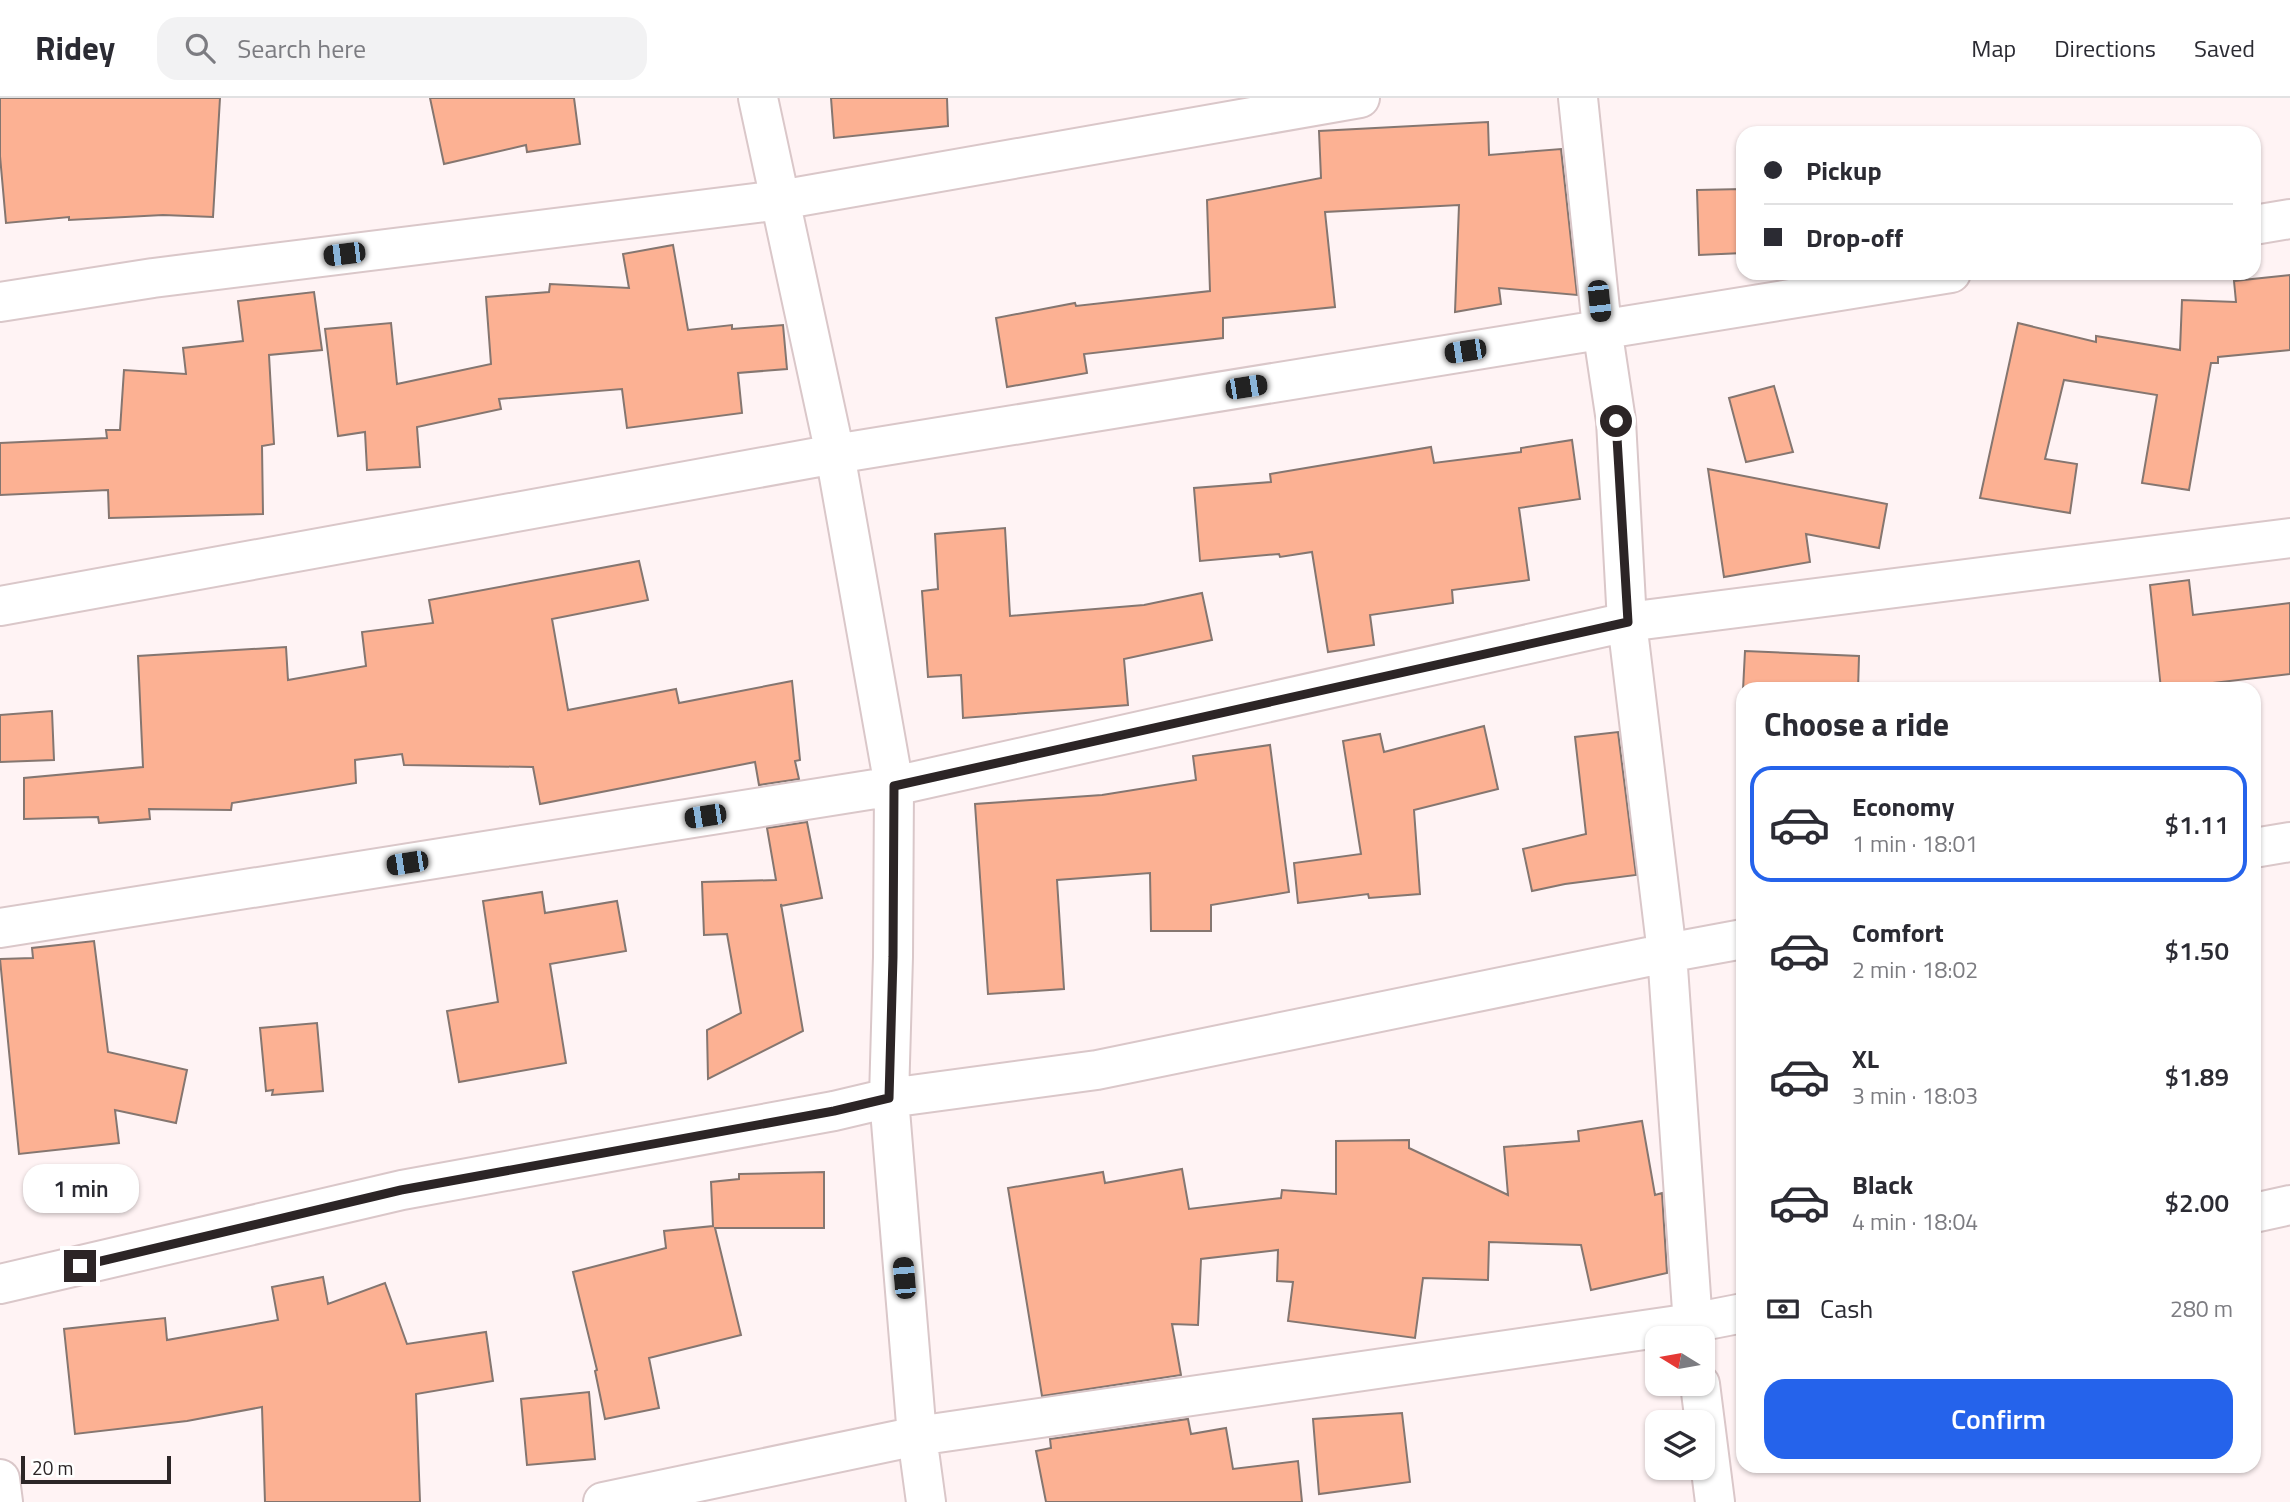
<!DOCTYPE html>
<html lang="en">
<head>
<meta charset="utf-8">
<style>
	body { margin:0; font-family:"Titillium Web",sans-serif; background:#f2f2f3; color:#2b2b33; height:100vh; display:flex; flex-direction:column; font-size:26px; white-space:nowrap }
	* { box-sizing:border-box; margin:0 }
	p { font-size:23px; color:#7c7c81 }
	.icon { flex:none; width:38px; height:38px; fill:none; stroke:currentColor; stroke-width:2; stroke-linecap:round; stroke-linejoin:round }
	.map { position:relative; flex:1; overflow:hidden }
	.panel { position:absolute; left:1736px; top:584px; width:525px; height:791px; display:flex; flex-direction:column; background:#fff; border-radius:21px; box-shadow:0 2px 5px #0004 }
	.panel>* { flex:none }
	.banner { position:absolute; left:1736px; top:28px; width:525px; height:154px; border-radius:21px; box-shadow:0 2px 5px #0004; display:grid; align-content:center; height:154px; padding:0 28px; background:#fff }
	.needle { width:46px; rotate:281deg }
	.fabs { position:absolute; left:1645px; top:1228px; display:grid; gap:14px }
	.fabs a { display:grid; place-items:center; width:70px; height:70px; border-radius:14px; background:#fff; box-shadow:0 2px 5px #0004; font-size:35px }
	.scale { position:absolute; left:21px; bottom:18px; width:150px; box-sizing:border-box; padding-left:7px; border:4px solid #2c2526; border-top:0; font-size:19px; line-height:24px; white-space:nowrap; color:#2c2526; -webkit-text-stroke:5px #fff; paint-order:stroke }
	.end { position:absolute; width:32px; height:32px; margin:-16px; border:9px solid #2c2526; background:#fff; box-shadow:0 0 0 4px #fff }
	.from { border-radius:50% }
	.bubble { position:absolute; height:49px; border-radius:21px; background:#fff; box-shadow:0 2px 5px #0004; font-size:23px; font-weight:600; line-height:49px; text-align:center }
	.car { position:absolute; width:21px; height:42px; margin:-21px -10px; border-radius:9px; box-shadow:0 0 5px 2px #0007; background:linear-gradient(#222 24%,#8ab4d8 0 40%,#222 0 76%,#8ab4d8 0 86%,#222 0) }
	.banner b { display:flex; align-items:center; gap:24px; height:66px; font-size:26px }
	.banner b+b { border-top:2px solid #e1e1e2 }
	.banner i { width:18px; height:18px; background:#2b2b33 }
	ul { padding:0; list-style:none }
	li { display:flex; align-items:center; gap:21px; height:116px; margin:0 14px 10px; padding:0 14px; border:4px solid transparent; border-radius:21px }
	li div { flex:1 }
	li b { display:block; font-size:26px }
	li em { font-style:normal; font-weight:600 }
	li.current { border-color:#2563eb }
	li>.icon { width:63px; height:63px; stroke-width:1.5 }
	h2 { padding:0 28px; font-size:32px; line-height:84px }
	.pay { display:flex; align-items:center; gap:18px; height:77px; padding:0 28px; font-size:26px }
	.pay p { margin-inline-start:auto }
	.primary-button { display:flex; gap:14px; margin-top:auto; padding:14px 28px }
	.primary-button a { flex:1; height:80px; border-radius:21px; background:#2563eb; color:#fff; font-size:28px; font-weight:600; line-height:80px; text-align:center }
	header { display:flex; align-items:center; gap:42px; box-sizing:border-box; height:98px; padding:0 35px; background:#fff; border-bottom:2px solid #e1e1e2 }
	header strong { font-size:33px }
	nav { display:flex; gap:38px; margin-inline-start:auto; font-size:24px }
	.search { width:490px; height:63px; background:#f2f2f3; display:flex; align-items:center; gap:18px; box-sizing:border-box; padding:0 24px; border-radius:21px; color:#7c7c81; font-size:26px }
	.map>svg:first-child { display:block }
</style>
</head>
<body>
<header>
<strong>Ridey</strong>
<div class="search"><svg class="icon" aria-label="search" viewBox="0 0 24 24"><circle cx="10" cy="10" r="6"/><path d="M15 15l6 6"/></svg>Search here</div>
<nav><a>Map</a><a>Directions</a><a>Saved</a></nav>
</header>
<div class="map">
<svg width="2290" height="1404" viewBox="0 0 2290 1404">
	<rect width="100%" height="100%" fill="#fff3f4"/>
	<path fill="#fcb193" stroke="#857670" stroke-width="2" d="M 0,0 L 220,0 L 213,119 L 163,117 L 69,122 L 69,119 L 6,125 L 0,58 Z
		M 430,0 L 574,0 L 580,46 L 527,54 L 526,47 L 444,66 Z
		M 831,0 L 947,0 L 948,28 L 834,40 Z
		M 1488,24 L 1489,57 L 1561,51 L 1577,197 L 1499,190 L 1501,206 L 1455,214 L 1459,107 L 1325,114 L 1335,209 L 1223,220 L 1223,240 L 1084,256 L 1087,275 L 1007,289 L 996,220 L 1075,205 L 1076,208 L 1210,193 L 1207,102 L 1321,80 L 1319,33 Z
		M 1743,91 L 1743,155 L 1699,157 L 1697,92 Z
		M 673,147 L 688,232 L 732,227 L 732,231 L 783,227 L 787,271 L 738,275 L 742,315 L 627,330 L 622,291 L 499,301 L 501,311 L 417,329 L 420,369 L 367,372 L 365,334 L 338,338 L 325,231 L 391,225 L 397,286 L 491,266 L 486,199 L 549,194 L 550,186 L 629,190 L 623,156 Z
		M 2290,177 L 2290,252 L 2218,259 L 2218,265 L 2211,265 L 2189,392 L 2142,385 L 2157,297 L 2064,282 L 2045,361 L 2077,366 L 2070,415 L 1980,400 L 2018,225 L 2096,244 L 2096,238 L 2180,252 L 2182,202 L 2236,204 L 2234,183 Z
		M 314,194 L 322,252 L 269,257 L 274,346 L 262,348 L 263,416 L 109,420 L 108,392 L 0,397 L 0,345 L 107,340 L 106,332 L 120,332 L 124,272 L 186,276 L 183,250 L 243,243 L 238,203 Z
		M 1774,288 L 1793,354 L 1746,364 L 1729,300 Z
		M 1572,342 L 1580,401 L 1519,410 L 1529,482 L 1452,492 L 1453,505 L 1370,517 L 1374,547 L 1328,554 L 1312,454 L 1280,459 L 1279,456 L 1200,463 L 1194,390 L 1271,384 L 1270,376 L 1431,349 L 1434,365 L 1521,354 L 1521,350 Z
		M 1708,371 L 1887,406 L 1879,450 L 1806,436 L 1810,464 L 1724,479 Z
		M 1005,430 L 1010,518 L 1144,507 L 1202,495 L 1212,542 L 1124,561 L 1128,607 L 963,620 L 961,577 L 928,579 L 922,493 L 938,491 L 935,436 Z
		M 639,463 L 648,502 L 552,521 L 568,612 L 676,591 L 679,605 L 792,583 L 800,662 L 795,663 L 799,681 L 759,687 L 755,664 L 540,706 L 533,669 L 404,667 L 402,656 L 355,662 L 356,685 L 232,705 L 231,712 L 149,711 L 150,721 L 99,725 L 98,719 L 24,721 L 24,680 L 143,669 L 138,558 L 286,549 L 288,582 L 366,568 L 362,534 L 433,525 L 429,502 Z
		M 2189,482 L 2193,517 L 2290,505 L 2290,576 L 2161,591 L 2150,487 Z
		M 1745,553 L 1859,558 L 1858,592 L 1743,592 Z
		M 52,613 L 54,662 L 0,664 L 0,617 Z
		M 1484,628 L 1498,691 L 1414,712 L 1420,796 L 1369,800 L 1368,796 L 1298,805 L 1294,765 L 1361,756 L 1343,643 L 1380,636 L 1384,654 Z
		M 1618,634 L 1636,777 L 1565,786 L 1532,793 L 1523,751 L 1586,736 L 1575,639 Z
		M 1270,647 L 1289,794 L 1211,807 L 1211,833 L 1151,833 L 1150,775 L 1057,782 L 1064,891 L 988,896 L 975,706 L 1102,697 L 1196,682 L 1193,658 Z
		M 807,724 L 822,800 L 781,808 L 781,806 L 803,933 L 708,981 L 707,932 L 741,915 L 727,836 L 704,837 L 702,784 L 776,782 L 767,730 Z
		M 542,794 L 545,815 L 617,803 L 626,853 L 550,866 L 566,965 L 459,984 L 447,913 L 498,904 L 483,803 Z
		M 94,843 L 108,954 L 187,972 L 176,1025 L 115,1012 L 119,1045 L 19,1056 L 0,861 L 33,860 L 32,850 Z
		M 317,925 L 323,993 L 272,997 L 273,992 L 266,993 L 260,930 Z
		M 1642,1023 L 1655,1097 L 1662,1095 L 1667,1175 L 1591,1192 L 1581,1147 L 1489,1144 L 1488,1182 L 1423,1180 L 1415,1240 L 1288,1223 L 1293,1184 L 1277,1183 L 1278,1152 L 1201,1161 L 1198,1227 L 1172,1226 L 1181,1277 L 1042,1298 L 1008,1090 L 1103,1074 L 1105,1085 L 1182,1071 L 1189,1111 L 1281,1100 L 1282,1092 L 1336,1096 L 1336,1043 L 1409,1042 L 1409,1050 L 1508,1097 L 1504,1049 L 1579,1043 L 1578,1033 Z
		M 824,1074 L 824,1130 L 715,1130 L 741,1237 L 649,1260 L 659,1310 L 605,1321 L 595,1273 L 597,1272 L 573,1174 L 666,1150 L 664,1133 L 713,1128 L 711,1084 L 739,1081 L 739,1076 Z
		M 323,1179 L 328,1206 L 385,1185 L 407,1246 L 486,1234 L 493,1283 L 416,1296 L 420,1404 L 265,1404 L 262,1309 L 187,1323 L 75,1336 L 64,1231 L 165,1220 L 167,1242 L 278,1222 L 272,1189 Z
		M 589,1294 L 595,1361 L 527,1367 L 521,1301 Z
		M 1402,1315 L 1410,1384 L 1319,1396 L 1313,1321 Z
		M 1188,1321 L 1191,1336 L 1226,1330 L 1233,1371 L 1298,1363 L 1302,1404 L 1046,1404 L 1036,1353 L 1051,1350 L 1050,1341 Z"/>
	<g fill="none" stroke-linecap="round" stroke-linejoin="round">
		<g stroke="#dac7c9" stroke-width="42">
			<path id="street" d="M 758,0 L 835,356 L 894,688 L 893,859 L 889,1000 L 917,1338 L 926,1404
				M 1578,0 L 1602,230 L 1616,323 L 1627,524 L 1667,855 L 1694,1241
				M 2254,127 L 2290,121
				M 0,204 L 153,180 L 780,102 L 1360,0
				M 0,508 L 835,356 L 1951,175
				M 2254,750 L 2290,744
				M 0,830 L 894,688 L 1627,524 L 2290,440
				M 2254,1115 L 2290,1107
				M 0,1186 L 402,1092 L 834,1013 L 889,1000 L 1097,972 L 1667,855 L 1743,841
				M 1700,1286 L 1715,1404
				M 0,1381 L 3,1404
				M 603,1404 L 917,1338 L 1692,1225 L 1743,1215"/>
		</g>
		<use href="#street" stroke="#fff" stroke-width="38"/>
	</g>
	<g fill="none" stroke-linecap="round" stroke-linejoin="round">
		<path stroke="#2c2526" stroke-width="9" d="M 80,1168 L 401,1092 L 834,1013 L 889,1000 L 893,859 L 894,688 L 1628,524 L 1616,323"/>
	</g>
</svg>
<div class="fabs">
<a><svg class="needle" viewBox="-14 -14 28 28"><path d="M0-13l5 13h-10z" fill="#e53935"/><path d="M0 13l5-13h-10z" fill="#7c7c81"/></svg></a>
<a><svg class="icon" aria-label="layers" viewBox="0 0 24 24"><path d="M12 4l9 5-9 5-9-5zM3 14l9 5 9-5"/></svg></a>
</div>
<div class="scale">20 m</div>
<i class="end from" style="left:1616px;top:323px"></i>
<i class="end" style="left:80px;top:1168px"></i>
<div class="bubble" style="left:23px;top:1066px;width:116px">1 min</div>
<i class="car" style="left:344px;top:156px;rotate:263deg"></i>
<i class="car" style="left:1599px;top:203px;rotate:174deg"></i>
<i class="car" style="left:1465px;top:253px;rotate:261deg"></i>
<i class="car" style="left:1246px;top:289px;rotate:81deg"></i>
<i class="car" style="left:705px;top:718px;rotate:261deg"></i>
<i class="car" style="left:407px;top:765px;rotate:261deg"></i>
<i class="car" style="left:904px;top:1180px;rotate:355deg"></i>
<div class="banner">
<b><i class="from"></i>Pickup</b>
<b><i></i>Drop-off</b>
</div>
<section class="panel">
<h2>Choose a ride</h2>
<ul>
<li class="current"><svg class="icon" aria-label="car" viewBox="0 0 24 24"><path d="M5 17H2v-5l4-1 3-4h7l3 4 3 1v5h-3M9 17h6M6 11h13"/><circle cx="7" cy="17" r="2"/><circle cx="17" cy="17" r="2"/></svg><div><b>Economy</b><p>1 min · 18:01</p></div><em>$1.11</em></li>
<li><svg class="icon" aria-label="car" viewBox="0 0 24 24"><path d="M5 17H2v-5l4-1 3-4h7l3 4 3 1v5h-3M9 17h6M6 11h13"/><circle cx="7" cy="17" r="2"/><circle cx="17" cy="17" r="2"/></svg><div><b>Comfort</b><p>2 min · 18:02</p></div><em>$1.50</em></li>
<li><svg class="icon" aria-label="car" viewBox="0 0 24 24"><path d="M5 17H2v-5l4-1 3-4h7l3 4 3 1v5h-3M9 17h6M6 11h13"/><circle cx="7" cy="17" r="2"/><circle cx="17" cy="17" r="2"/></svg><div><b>XL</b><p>3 min · 18:03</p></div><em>$1.89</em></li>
<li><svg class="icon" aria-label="car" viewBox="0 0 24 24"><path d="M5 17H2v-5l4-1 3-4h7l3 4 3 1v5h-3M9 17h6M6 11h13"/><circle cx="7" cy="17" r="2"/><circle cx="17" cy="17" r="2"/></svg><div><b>Black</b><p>4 min · 18:04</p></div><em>$2.00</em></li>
</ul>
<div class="pay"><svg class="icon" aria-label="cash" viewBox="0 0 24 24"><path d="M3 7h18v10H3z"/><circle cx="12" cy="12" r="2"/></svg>Cash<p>280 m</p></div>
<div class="primary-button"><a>Confirm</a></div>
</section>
</div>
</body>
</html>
